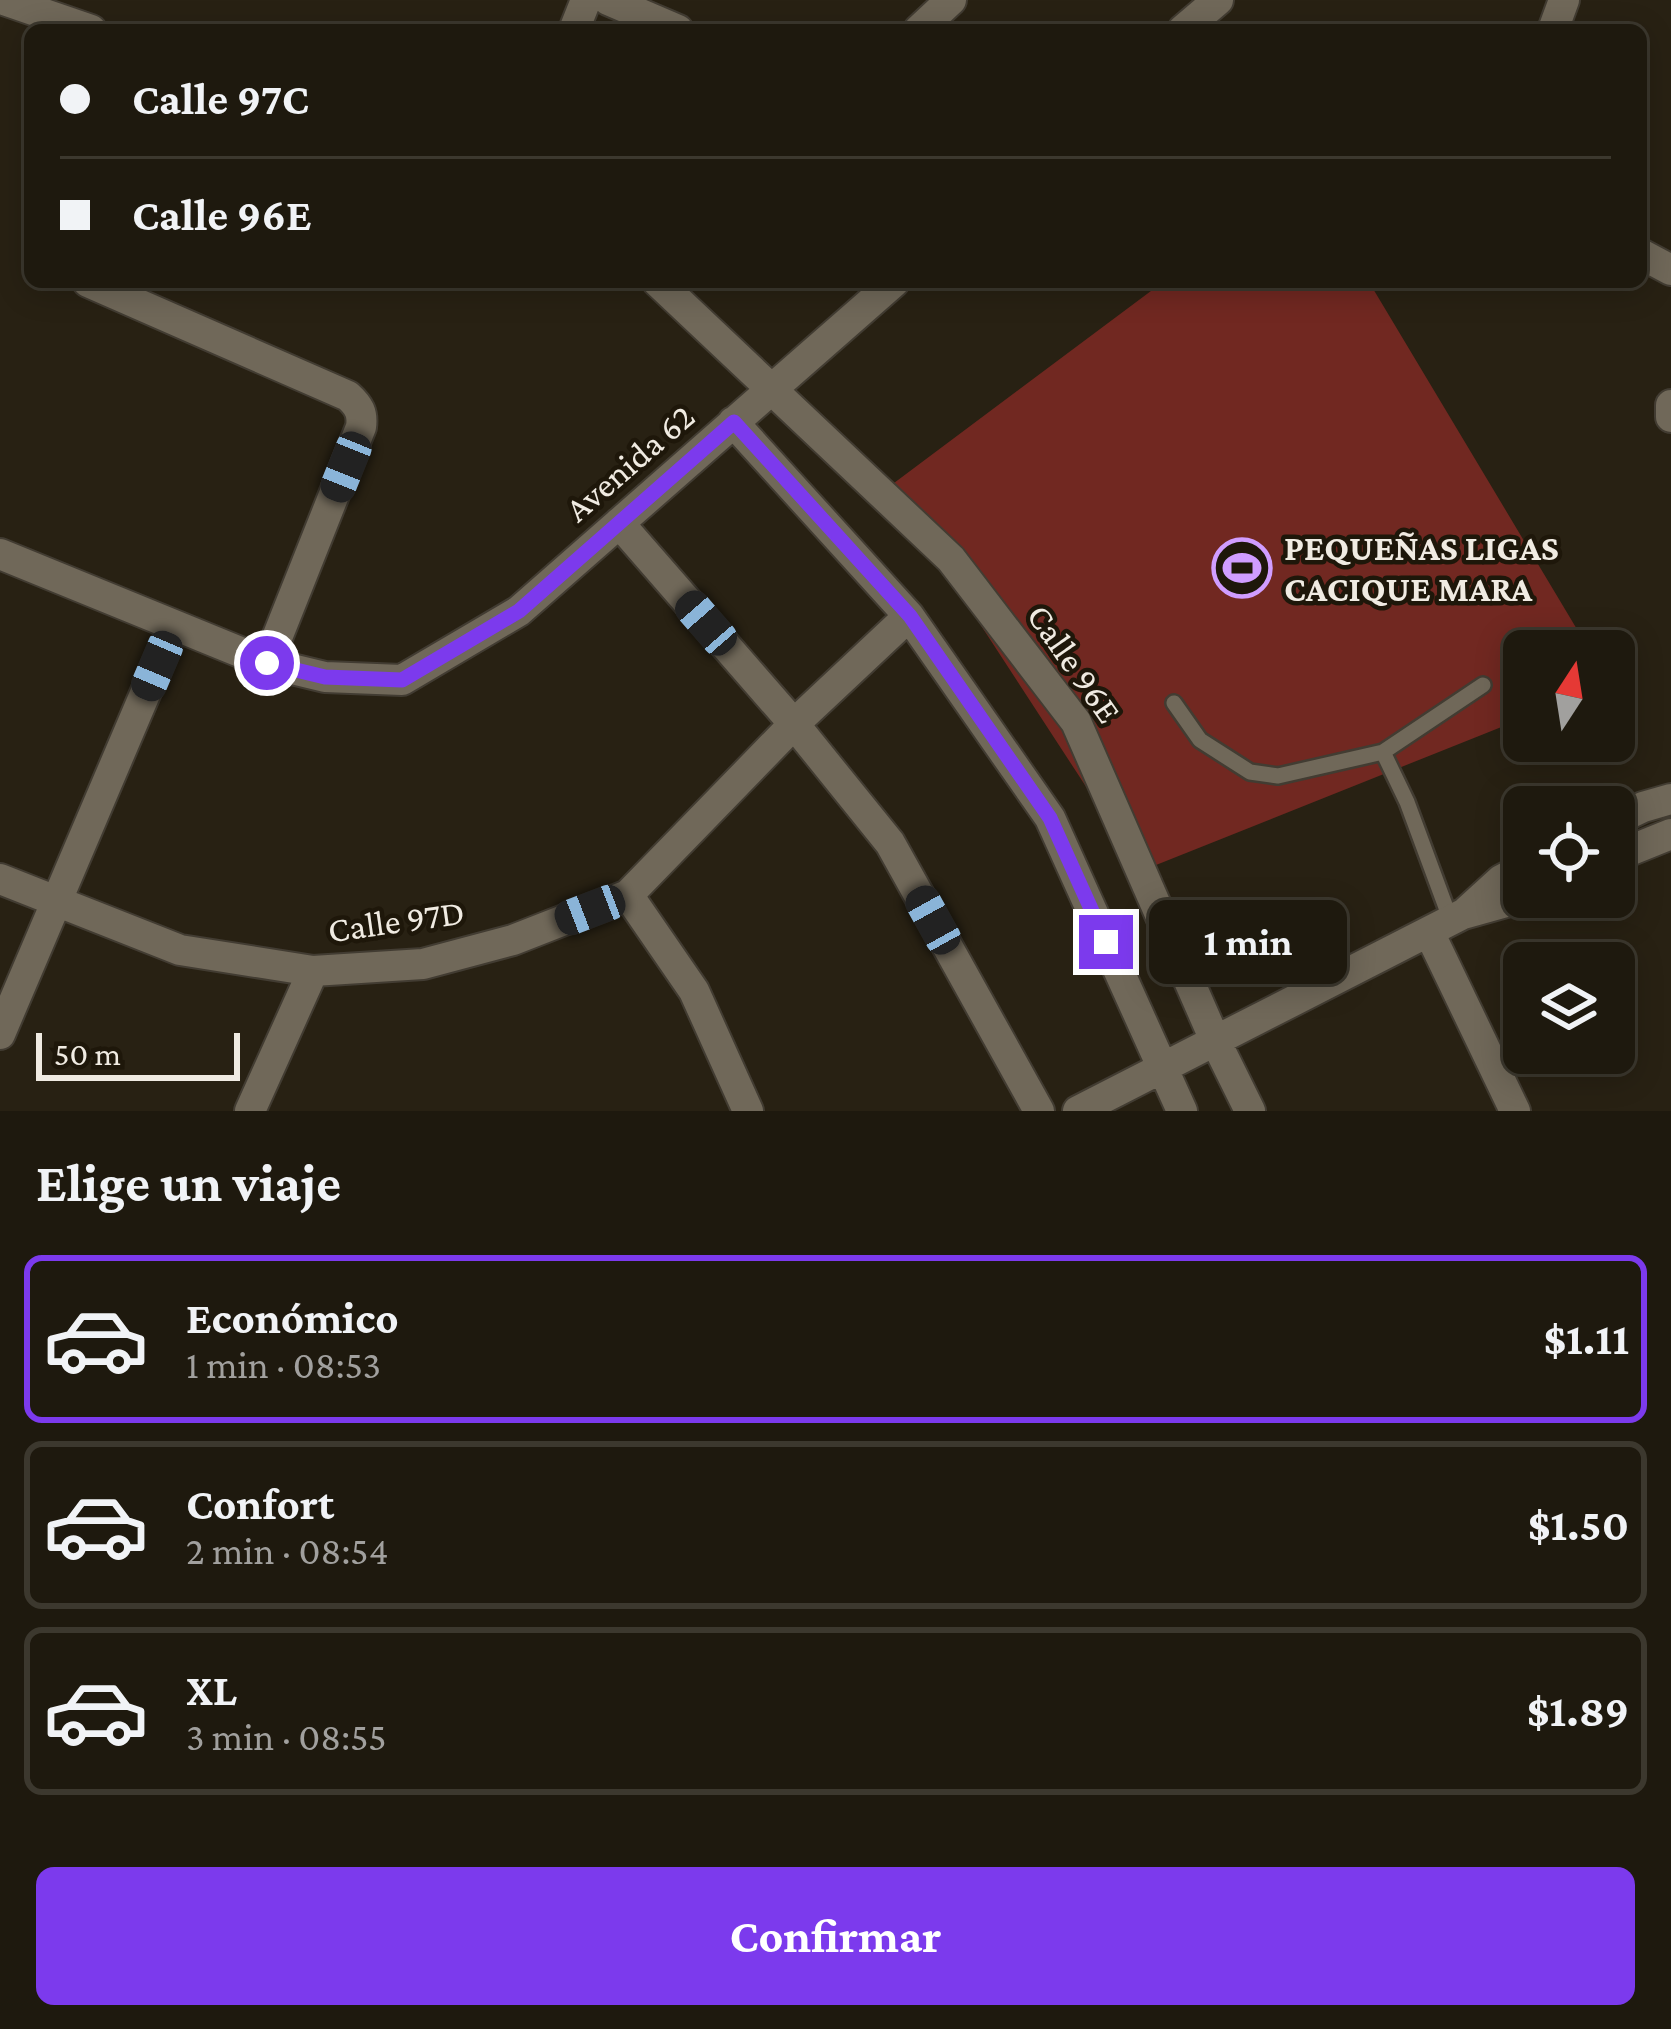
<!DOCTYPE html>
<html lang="es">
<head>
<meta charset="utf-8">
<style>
	body { margin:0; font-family:"Crimson Pro",serif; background:#262217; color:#f1f3f6; height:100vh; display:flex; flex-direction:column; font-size:45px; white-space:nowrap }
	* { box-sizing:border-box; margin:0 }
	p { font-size:39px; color:#a1a09e }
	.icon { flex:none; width:66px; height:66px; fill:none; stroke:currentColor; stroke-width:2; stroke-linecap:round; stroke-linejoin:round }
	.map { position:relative; height:1111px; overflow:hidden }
	.details { display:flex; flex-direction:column; background:#1e190e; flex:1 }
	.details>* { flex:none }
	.top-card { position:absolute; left:24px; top:24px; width:1623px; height:264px; border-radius:18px; box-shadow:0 6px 30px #0003,0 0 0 3px #3c382e; display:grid; align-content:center; height:264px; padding:0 36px; background:#1e190e }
	.needle { width:78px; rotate:12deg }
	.tools { position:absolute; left:1503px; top:630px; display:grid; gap:24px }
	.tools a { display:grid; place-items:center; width:132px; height:132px; border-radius:18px; background:#1e190e; box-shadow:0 6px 30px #0003,0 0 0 3px #3c382e; font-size:60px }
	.scale { position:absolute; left:36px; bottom:30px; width:204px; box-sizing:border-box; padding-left:12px; border:6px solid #f0ebe2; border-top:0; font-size:33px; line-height:42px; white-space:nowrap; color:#f0ebe2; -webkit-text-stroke:9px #1e170a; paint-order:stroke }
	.end { position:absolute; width:54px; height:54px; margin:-27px; border:15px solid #7c3aed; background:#fff; box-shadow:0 0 0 6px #fff }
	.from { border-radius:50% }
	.bubble { position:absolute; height:84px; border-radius:18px; background:#1e190e; box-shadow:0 6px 30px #0003,0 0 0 3px #3c382e; font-size:39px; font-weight:700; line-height:84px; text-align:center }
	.car { position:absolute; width:36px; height:72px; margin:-36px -18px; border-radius:15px; box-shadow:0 0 9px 3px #0007; background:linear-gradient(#222 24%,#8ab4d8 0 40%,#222 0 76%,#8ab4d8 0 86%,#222 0) }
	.top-card b { display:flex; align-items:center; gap:42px; height:114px; font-size:45px }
	.top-card b+b { border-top:3px solid #3c382e }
	.top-card i { width:30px; height:30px; background:#f1f3f6 }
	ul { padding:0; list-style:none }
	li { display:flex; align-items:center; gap:36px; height:168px; margin:0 24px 18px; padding:0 12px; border:6px solid #3c382e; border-radius:18px }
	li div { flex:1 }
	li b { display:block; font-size:45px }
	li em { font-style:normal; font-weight:700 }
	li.selected { border-color:#7c3aed }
	li>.icon { width:108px; height:108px; stroke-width:1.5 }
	h2 { padding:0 36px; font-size:54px; line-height:144px }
	.action { display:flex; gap:24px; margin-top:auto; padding:24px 36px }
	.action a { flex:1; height:138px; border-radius:18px; background:#7c3aed; color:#fff; font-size:48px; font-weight:700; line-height:138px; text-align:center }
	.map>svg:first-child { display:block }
</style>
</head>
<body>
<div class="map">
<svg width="1671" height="1111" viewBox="0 0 1671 1111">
	<rect width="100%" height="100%" fill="#282113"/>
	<path fill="#712821" d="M 1163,282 L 1369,282 L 1590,651 L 1524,651 L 1524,718 L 1141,871 L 890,486 Z"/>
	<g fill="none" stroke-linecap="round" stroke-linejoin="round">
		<g stroke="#423c32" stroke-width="20">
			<path id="service" d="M 1174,703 L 1200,740 L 1250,772 L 1278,776 L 1383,752 L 1483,685
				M 1383,752 L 1407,802 L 1451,921"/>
		</g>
		<g stroke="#423c32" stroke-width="34">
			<path id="minor" d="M 4,0 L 91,30
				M 608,0 L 678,30
				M 574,30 L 586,0
				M 919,30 L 951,0
				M 1183,30 L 1218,0
				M 1553,30 L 1564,0
				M 1641,254 L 1671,270
				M 88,282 L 348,396 C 359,406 363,413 361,427 L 267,663
				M 658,282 L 951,559 L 1076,722 L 1214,1038 L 1250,1111
				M 1671,405 L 1671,417
				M 733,422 L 909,616 L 1050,818 L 1182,1111
				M 619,523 L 794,724 L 890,843 L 1039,1111
				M 0,554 L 267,663 L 325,677 L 402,680 L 519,611 L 894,282
				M 1614,821 L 1643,807 L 1671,799
				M 1614,857 L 1671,834
				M 0,879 L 180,950 L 313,971 L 423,964 L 513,940 L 628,895 L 794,724 L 909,616
				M 628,895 L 694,991 L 748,1111
				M 1467,911 L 1501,880 L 1524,868
				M 1429,932 L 1515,1111
				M 0,1034 L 174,626
				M 250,1111 L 313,971
				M 1078,1111 L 1463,914 L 1524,897"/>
		</g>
		<use href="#service" stroke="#706859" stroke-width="15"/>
		<use href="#minor" stroke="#706859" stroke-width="30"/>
	</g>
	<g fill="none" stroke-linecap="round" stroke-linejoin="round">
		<path stroke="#7c3aed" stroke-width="15" d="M 267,663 L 325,677 L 402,680 L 519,611 L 734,422 L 910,616 L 1050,818 L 1106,942"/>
	</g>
	<defs>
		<g id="stadium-ring" transform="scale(3)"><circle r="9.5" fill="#1e170a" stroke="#d09dff" stroke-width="1.5"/><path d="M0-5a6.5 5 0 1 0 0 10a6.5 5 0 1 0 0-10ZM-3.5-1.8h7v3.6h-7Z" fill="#d09dff"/></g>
	</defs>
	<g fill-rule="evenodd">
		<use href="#stadium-ring" x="1242" y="568"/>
	</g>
	<g text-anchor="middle" stroke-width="9" stroke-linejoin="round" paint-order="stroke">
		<g font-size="36" fill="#f0ebe2" stroke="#1e170a">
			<text transform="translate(629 462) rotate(-41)" y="13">Avenida 62</text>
			<text transform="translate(1075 663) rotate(55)" y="13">Calle 96E</text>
			<text transform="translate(396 920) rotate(-8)" y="13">Calle 97D</text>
		</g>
		<g font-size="36" font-weight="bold" fill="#f0ebe2" stroke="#1e170a" text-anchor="start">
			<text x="1284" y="560">PEQUEÑAS LIGAS<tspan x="1284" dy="41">CACIQUE MARA</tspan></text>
		</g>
	</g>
</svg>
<div class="tools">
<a><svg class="needle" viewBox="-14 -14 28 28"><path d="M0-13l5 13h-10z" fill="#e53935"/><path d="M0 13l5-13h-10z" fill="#a1a09e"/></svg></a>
<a><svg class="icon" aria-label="locate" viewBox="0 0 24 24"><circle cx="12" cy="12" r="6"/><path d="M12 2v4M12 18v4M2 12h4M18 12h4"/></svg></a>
<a><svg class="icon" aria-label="layers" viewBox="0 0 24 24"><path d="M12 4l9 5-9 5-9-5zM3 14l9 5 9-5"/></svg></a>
</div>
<div class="scale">50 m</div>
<i class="end from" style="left:267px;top:663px"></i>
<i class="end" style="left:1106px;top:942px"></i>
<div class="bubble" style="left:1149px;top:900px;width:198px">1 min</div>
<i class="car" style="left:346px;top:467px;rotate:202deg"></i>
<i class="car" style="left:706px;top:623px;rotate:319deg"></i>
<i class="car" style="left:157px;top:666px;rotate:203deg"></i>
<i class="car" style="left:590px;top:910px;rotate:249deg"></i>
<i class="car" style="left:933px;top:920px;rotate:331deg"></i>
<div class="top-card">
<b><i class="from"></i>Calle 97C</b>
<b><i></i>Calle 96E</b>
</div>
</div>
<section class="details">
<h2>Elige un viaje</h2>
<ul>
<li class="selected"><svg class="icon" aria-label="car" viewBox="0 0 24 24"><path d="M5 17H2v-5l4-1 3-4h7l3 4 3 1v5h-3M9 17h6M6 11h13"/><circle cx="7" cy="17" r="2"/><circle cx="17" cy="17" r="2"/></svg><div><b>Económico</b><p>1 min · 08:53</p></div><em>$1.11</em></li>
<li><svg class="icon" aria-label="car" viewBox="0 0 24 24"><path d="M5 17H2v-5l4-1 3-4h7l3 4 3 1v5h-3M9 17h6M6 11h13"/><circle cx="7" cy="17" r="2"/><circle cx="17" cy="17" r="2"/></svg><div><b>Confort</b><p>2 min · 08:54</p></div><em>$1.50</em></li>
<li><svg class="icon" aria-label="car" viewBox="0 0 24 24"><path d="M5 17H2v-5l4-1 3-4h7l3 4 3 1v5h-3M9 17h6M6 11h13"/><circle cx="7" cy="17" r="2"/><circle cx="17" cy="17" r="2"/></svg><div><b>XL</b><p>3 min · 08:55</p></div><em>$1.89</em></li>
</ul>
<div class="action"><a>Confirmar</a></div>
</section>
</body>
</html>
